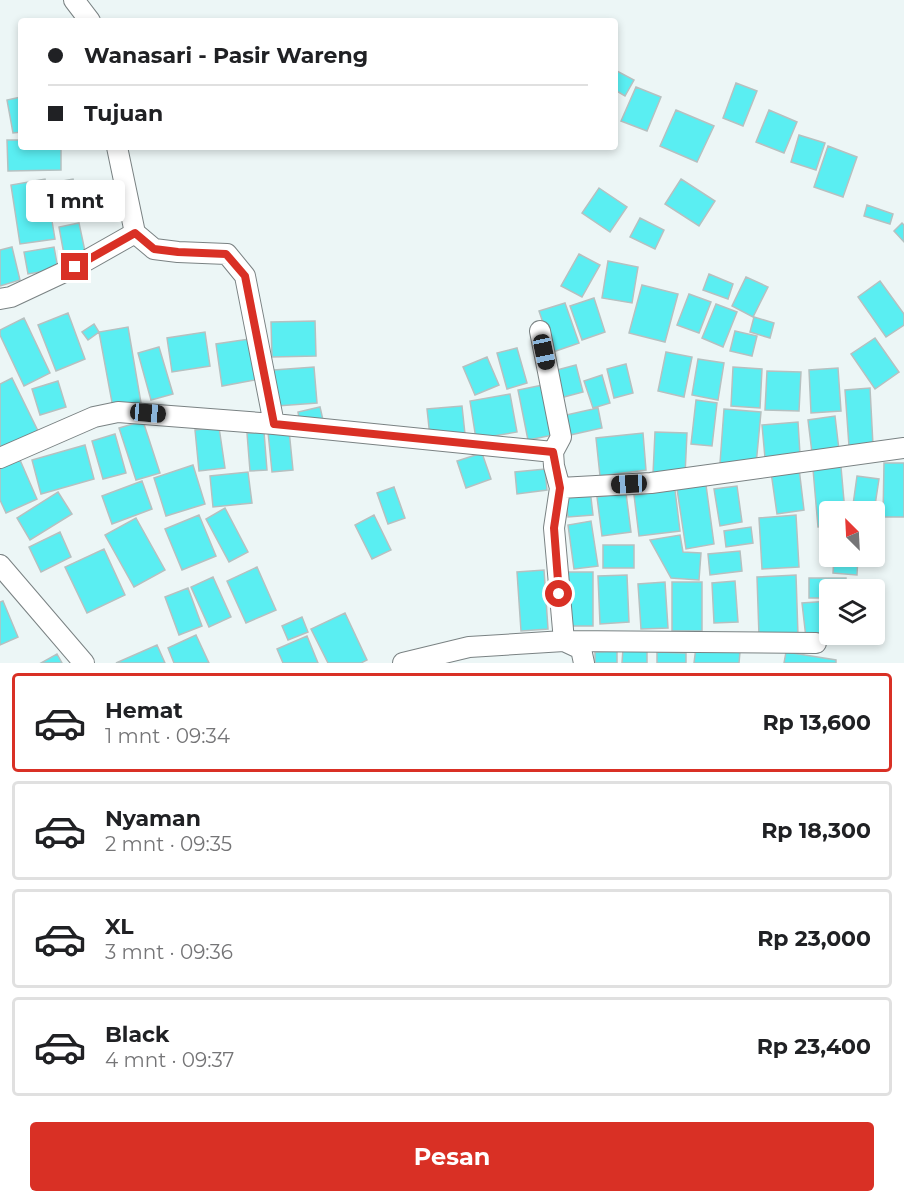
<!DOCTYPE html>
<html lang="id">
<head>
<meta charset="utf-8">
<style>
	body { margin:0; font-family:Montserrat,sans-serif; background:#f6f6f6; color:#202124; height:100vh; display:flex; flex-direction:column; font-size:22px; white-space:nowrap }
	* { box-sizing:border-box; margin:0 }
	p { font-size:20px; color:#757577 }
	.icon { flex:none; width:33px; height:33px; fill:none; stroke:currentColor; stroke-width:2; stroke-linecap:round; stroke-linejoin:round }
	.map { position:relative; height:663px; overflow:hidden }
	.panel { display:flex; flex-direction:column; background:#fff; flex:1 }
	.panel>* { flex:none }
	.hud { position:absolute; left:18px; top:18px; width:600px; height:132px; border-radius:6px; box-shadow:0 3px 9px #0003; display:grid; align-content:center; height:132px; padding:0 30px; background:#fff }
	.needle { width:39px; rotate:336deg }
	.tools { position:absolute; left:819px; top:501px; display:grid; gap:12px }
	.tools a { display:grid; place-items:center; width:66px; height:66px; border-radius:6px; background:#fff; box-shadow:0 3px 9px #0003; font-size:30px }
	.end { position:absolute; width:27px; height:27px; margin:-14px; border:8px solid #d93025; background:#fff; box-shadow:0 0 0 3px #fff }
	.from { border-radius:50% }
	.bubble { position:absolute; height:42px; border-radius:6px; background:#fff; box-shadow:0 3px 9px #0003; font-size:20px; font-weight:700; line-height:42px; text-align:center }
	.car { position:absolute; width:18px; height:36px; margin:-18px -9px; border-radius:8px; box-shadow:0 0 4px 2px #0007; background:linear-gradient(#222 24%,#8ab4d8 0 40%,#222 0 76%,#8ab4d8 0 86%,#222 0) }
	.hud b { display:flex; align-items:center; gap:21px; height:57px; font-size:22px }
	.hud b+b { border-top:2px solid #e0e0e0 }
	.hud i { width:15px; height:15px; background:#202124 }
	ul { padding:10px 0 0; list-style:none }
	li { display:flex; align-items:center; gap:18px; height:99px; margin:0 12px 9px; padding:0 18px; border:3px solid #e0e0e0; border-radius:6px }
	li div { flex:1 }
	li b { display:block; font-size:22px }
	li em { font-style:normal; font-weight:700 }
	li.active { border-color:#d93025 }
	li>.icon { width:54px; height:54px; stroke-width:1.5 }
	.primary-button { display:flex; gap:12px; margin-top:auto; padding:12px 30px }
	.primary-button a { flex:1; height:69px; border-radius:6px; background:#d93025; color:#fff; font-size:24px; font-weight:700; line-height:69px; text-align:center }
	.map>svg:first-child { display:block }
</style>
</head>
<body>
<div class="map">
<svg width="904" height="663" viewBox="0 0 904 663">
	<rect width="100%" height="100%" fill="#ecf6f6"/>
	<path fill="#5aeef2" stroke="#b6c0c0" stroke-width="1.5" d="M 615,70 L 634,80 L 625,96 L 615,90 Z
		M 736,83 L 757,91 L 743,126 L 723,118 Z
		M 636,87 L 661,97 L 647,131 L 621,121 Z
		M 21,97 L 21,132 L 13,133 L 7,100 Z
		M 676,110 L 714,126 L 697,162 L 660,146 Z
		M 769,110 L 797,122 L 784,153 L 756,142 Z
		M 799,135 L 825,143 L 816,170 L 791,162 Z
		M 7,140 L 21,140 L 21,147 L 61,147 L 61,170 L 8,171 Z
		M 828,146 L 857,157 L 843,197 L 814,187 Z
		M 45,179 L 55,239 L 20,244 L 11,185 Z
		M 73,179 L 80,215 L 58,220 L 51,183 Z
		M 681,179 L 715,201 L 699,226 L 665,204 Z
		M 599,188 L 627,207 L 610,232 L 582,213 Z
		M 867,205 L 893,214 L 890,224 L 864,216 Z
		M 640,218 L 664,230 L 655,249 L 630,237 Z
		M 79,223 L 86,256 L 65,260 L 59,227 Z
		M 902,223 L 904,225 L 904,242 L 894,231 Z
		M 12,247 L 20,280 L 0,286 L 0,250 Z
		M 54,247 L 58,269 L 28,274 L 24,252 Z
		M 579,254 L 600,265 L 582,297 L 561,286 Z
		M 608,261 L 638,267 L 632,303 L 602,298 Z
		M 709,274 L 733,284 L 728,299 L 703,290 Z
		M 746,277 L 768,287 L 753,317 L 732,306 Z
		M 880,281 L 904,314 L 904,325 L 886,337 L 858,297 Z
		M 642,285 L 678,294 L 665,342 L 629,333 Z
		M 689,294 L 711,302 L 699,333 L 677,325 Z
		M 594,298 L 605,332 L 582,340 L 570,306 Z
		M 565,303 L 579,343 L 553,352 L 539,311 Z
		M 716,304 L 737,312 L 723,347 L 702,338 Z
		M 68,313 L 85,359 L 56,371 L 38,325 Z
		M 754,317 L 774,323 L 770,338 L 750,332 Z
		M 24,318 L 50,373 L 24,386 L 0,335 L 0,330 Z
		M 315,321 L 316,356 L 272,357 L 271,322 Z
		M 94,324 L 99,332 L 88,340 L 82,332 Z
		M 128,327 L 141,403 L 113,408 L 99,332 Z
		M 735,331 L 757,336 L 752,356 L 730,351 Z
		M 205,332 L 210,366 L 172,372 L 167,338 Z
		M 875,338 L 899,372 L 875,389 L 851,354 Z
		M 249,339 L 255,380 L 222,386 L 216,344 Z
		M 159,347 L 173,394 L 151,400 L 138,353 Z
		M 517,348 L 527,383 L 507,389 L 497,353 Z
		M 666,352 L 692,357 L 684,397 L 658,391 Z
		M 487,357 L 499,385 L 475,395 L 463,367 Z
		M 698,359 L 724,363 L 718,400 L 692,395 Z
		M 626,364 L 633,393 L 614,398 L 607,369 Z
		M 576,365 L 583,392 L 560,398 L 553,371 Z
		M 314,367 L 317,403 L 277,406 L 274,370 Z
		M 733,367 L 762,369 L 760,408 L 731,406 Z
		M 838,368 L 841,411 L 811,413 L 809,370 Z
		M 767,371 L 801,372 L 799,411 L 765,410 Z
		M 602,375 L 610,403 L 593,408 L 584,381 Z
		M 12,378 L 38,431 L 0,450 L 0,384 Z
		M 58,381 L 66,407 L 40,415 L 32,389 Z
		M 543,385 L 553,435 L 528,440 L 518,390 Z
		M 870,388 L 873,445 L 849,446 L 845,390 Z
		M 510,394 L 517,432 L 476,439 L 470,401 Z
		M 696,400 L 717,403 L 712,446 L 691,444 Z
		M 462,406 L 465,434 L 430,437 L 427,409 Z
		M 320,407 L 323,420 L 300,424 L 298,412 Z
		M 598,408 L 602,428 L 570,435 L 566,415 Z
		M 724,409 L 761,412 L 756,465 L 720,463 Z
		M 835,416 L 839,450 L 812,453 L 808,420 Z
		M 143,421 L 160,473 L 136,480 L 119,428 Z
		M 798,422 L 800,454 L 765,458 L 762,425 Z
		M 219,427 L 225,468 L 199,471 L 195,430 Z
		M 289,430 L 293,470 L 272,472 L 268,432 Z
		M 264,432 L 267,470 L 250,471 L 247,433 Z
		M 655,432 L 687,433 L 685,475 L 653,474 Z
		M 643,433 L 646,470 L 600,476 L 596,438 Z
		M 115,434 L 126,473 L 103,479 L 92,441 Z
		M 85,445 L 94,479 L 41,494 L 32,460 Z
		M 482,453 L 491,479 L 466,488 L 457,461 Z
		M 20,460 L 37,499 L 6,513 L 0,500 L 0,468 Z
		M 884,463 L 904,463 L 904,517 L 883,517 Z
		M 193,465 L 205,504 L 166,516 L 154,478 Z
		M 841,467 L 845,512 L 830,512 L 830,526 L 818,527 L 813,469 Z
		M 799,468 L 804,510 L 777,514 L 771,472 Z
		M 545,469 L 547,490 L 517,494 L 515,472 Z
		M 248,472 L 252,503 L 213,507 L 210,476 Z
		M 857,476 L 879,479 L 874,512 L 852,512 Z
		M 142,481 L 152,509 L 112,524 L 102,496 Z
		M 706,485 L 714,544 L 686,549 L 677,489 Z
		M 737,486 L 742,522 L 720,526 L 714,489 Z
		M 394,487 L 405,518 L 388,524 L 377,493 Z
		M 590,489 L 593,515 L 568,517 L 565,492 Z
		M 675,490 L 680,531 L 639,536 L 634,495 Z
		M 58,492 L 72,514 L 30,540 L 17,518 Z
		M 626,493 L 631,532 L 602,536 L 597,497 Z
		M 225,508 L 248,552 L 229,562 L 206,519 Z
		M 199,515 L 216,556 L 182,570 L 165,529 Z
		M 374,515 L 391,550 L 372,559 L 355,525 Z
		M 796,515 L 799,567 L 762,569 L 759,518 Z
		M 136,518 L 165,570 L 134,587 L 105,535 Z
		M 591,521 L 598,566 L 574,569 L 568,525 Z
		M 751,527 L 753,543 L 726,547 L 724,531 Z
		M 60,532 L 71,557 L 41,572 L 29,547 Z
		M 680,535 L 683,552 L 701,553 L 699,580 L 671,578 L 650,540 Z
		M 603,545 L 634,545 L 634,568 L 603,568 Z
		M 104,549 L 125,595 L 87,613 L 65,567 Z
		M 740,551 L 742,571 L 710,575 L 708,554 Z
		M 834,556 L 858,556 L 857,575 L 833,573 Z
		M 257,567 L 276,610 L 246,623 L 227,581 Z
		M 544,570 L 548,629 L 521,631 L 517,572 Z
		M 568,572 L 593,572 L 593,626 L 569,626 Z
		M 627,575 L 629,622 L 600,624 L 598,576 Z
		M 796,575 L 798,635 L 759,636 L 757,577 Z
		M 213,577 L 231,617 L 209,627 L 191,587 Z
		M 809,578 L 846,578 L 846,590 L 830,590 L 830,598 L 809,598 Z
		M 735,581 L 738,622 L 714,623 L 712,583 Z
		M 665,582 L 668,628 L 641,629 L 638,584 Z
		M 672,582 L 702,582 L 702,631 L 672,631 Z
		M 188,588 L 202,626 L 179,635 L 165,597 Z
		M 3,601 L 18,637 L 0,645 L 0,602 Z
		M 830,601 L 830,634 L 835,634 L 806,638 L 802,603 Z
		M 345,613 L 367,660 L 361,663 L 328,663 L 311,629 Z
		M 302,617 L 308,632 L 288,640 L 282,626 Z
		M 196,635 L 209,663 L 174,663 L 168,648 Z
		M 307,636 L 318,663 L 283,663 L 277,649 Z
		M 157,645 L 165,663 L 116,663 Z
		M 696,647 L 740,652 L 739,663 L 694,663 Z
		M 623,649 L 647,650 L 647,663 L 622,663 Z
		M 617,651 L 617,663 L 595,663 L 595,652 Z
		M 657,652 L 686,653 L 686,663 L 657,663 Z
		M 786,652 L 836,660 L 836,663 L 784,663 Z
		M 57,654 L 62,663 L 41,663 Z"/>
	<g fill="none" stroke-linecap="round" stroke-linejoin="round">
		<g stroke="#7a8283" stroke-width="22">
			<path id="street" d="M 74,0 L 90,21
				M 117,147 L 135,233 L 154,249 L 178,252 L 227,254 L 245,276 L 274,424 L 553,452
				M 0,299 L 11,297 L 75,267 L 135,233
				M 540,331 L 561,437 L 553,452 L 554,466 L 560,488 L 554,528 L 564,641 L 581,649 L 584,663
				M 0,458 L 94,417 L 118,412 L 274,424
				M 560,488 L 651,483 L 904,448
				M 0,565 L 84,663
				M 403,663 L 469,647 L 564,641 L 816,643"/>
		</g>
		<use href="#street" stroke="#fff" stroke-width="20"/>
	</g>
	<g fill="none" stroke-linecap="round" stroke-linejoin="round">
		<path stroke="#d93025" stroke-width="8" d="M 75,267 L 135,233 L 154,249 L 178,252 L 226,254 L 245,276 L 274,424 L 553,452 L 560,488 L 554,528 L 559,594"/>
	</g>
</svg>
<div class="tools">
<a><svg class="needle" viewBox="-14 -14 28 28"><path d="M0-13l5 13h-10z" fill="#e53935"/><path d="M0 13l5-13h-10z" fill="#757577"/></svg></a>
<a><svg class="icon" aria-label="layers" viewBox="0 0 24 24"><path d="M12 4l9 5-9 5-9-5zM3 14l9 5 9-5"/></svg></a>
</div>
<i class="end from" style="left:559px;top:594px"></i>
<i class="end" style="left:75px;top:267px"></i>
<div class="bubble" style="left:26px;top:180px;width:99px">1 mnt</div>
<i class="car" style="left:544px;top:352px;rotate:168deg"></i>
<i class="car" style="left:148px;top:413px;rotate:95deg"></i>
<i class="car" style="left:629px;top:484px;rotate:267deg"></i>
<div class="hud">
<b><i class="from"></i>Wanasari - Pasir Wareng</b>
<b><i></i>Tujuan</b>
</div>
</div>
<section class="panel">
<ul>
<li class="active"><svg class="icon" aria-label="car" viewBox="0 0 24 24"><path d="M5 17H2v-5l4-1 3-4h7l3 4 3 1v5h-3M9 17h6M6 11h13"/><circle cx="7" cy="17" r="2"/><circle cx="17" cy="17" r="2"/></svg><div><b>Hemat</b><p>1 mnt · 09:34</p></div><em>Rp 13,600</em></li>
<li><svg class="icon" aria-label="car" viewBox="0 0 24 24"><path d="M5 17H2v-5l4-1 3-4h7l3 4 3 1v5h-3M9 17h6M6 11h13"/><circle cx="7" cy="17" r="2"/><circle cx="17" cy="17" r="2"/></svg><div><b>Nyaman</b><p>2 mnt · 09:35</p></div><em>Rp 18,300</em></li>
<li><svg class="icon" aria-label="car" viewBox="0 0 24 24"><path d="M5 17H2v-5l4-1 3-4h7l3 4 3 1v5h-3M9 17h6M6 11h13"/><circle cx="7" cy="17" r="2"/><circle cx="17" cy="17" r="2"/></svg><div><b>XL</b><p>3 mnt · 09:36</p></div><em>Rp 23,000</em></li>
<li><svg class="icon" aria-label="car" viewBox="0 0 24 24"><path d="M5 17H2v-5l4-1 3-4h7l3 4 3 1v5h-3M9 17h6M6 11h13"/><circle cx="7" cy="17" r="2"/><circle cx="17" cy="17" r="2"/></svg><div><b>Black</b><p>4 mnt · 09:37</p></div><em>Rp 23,400</em></li>
</ul>
<div class="primary-button"><a>Pesan</a></div>
</section>
</body>
</html>
